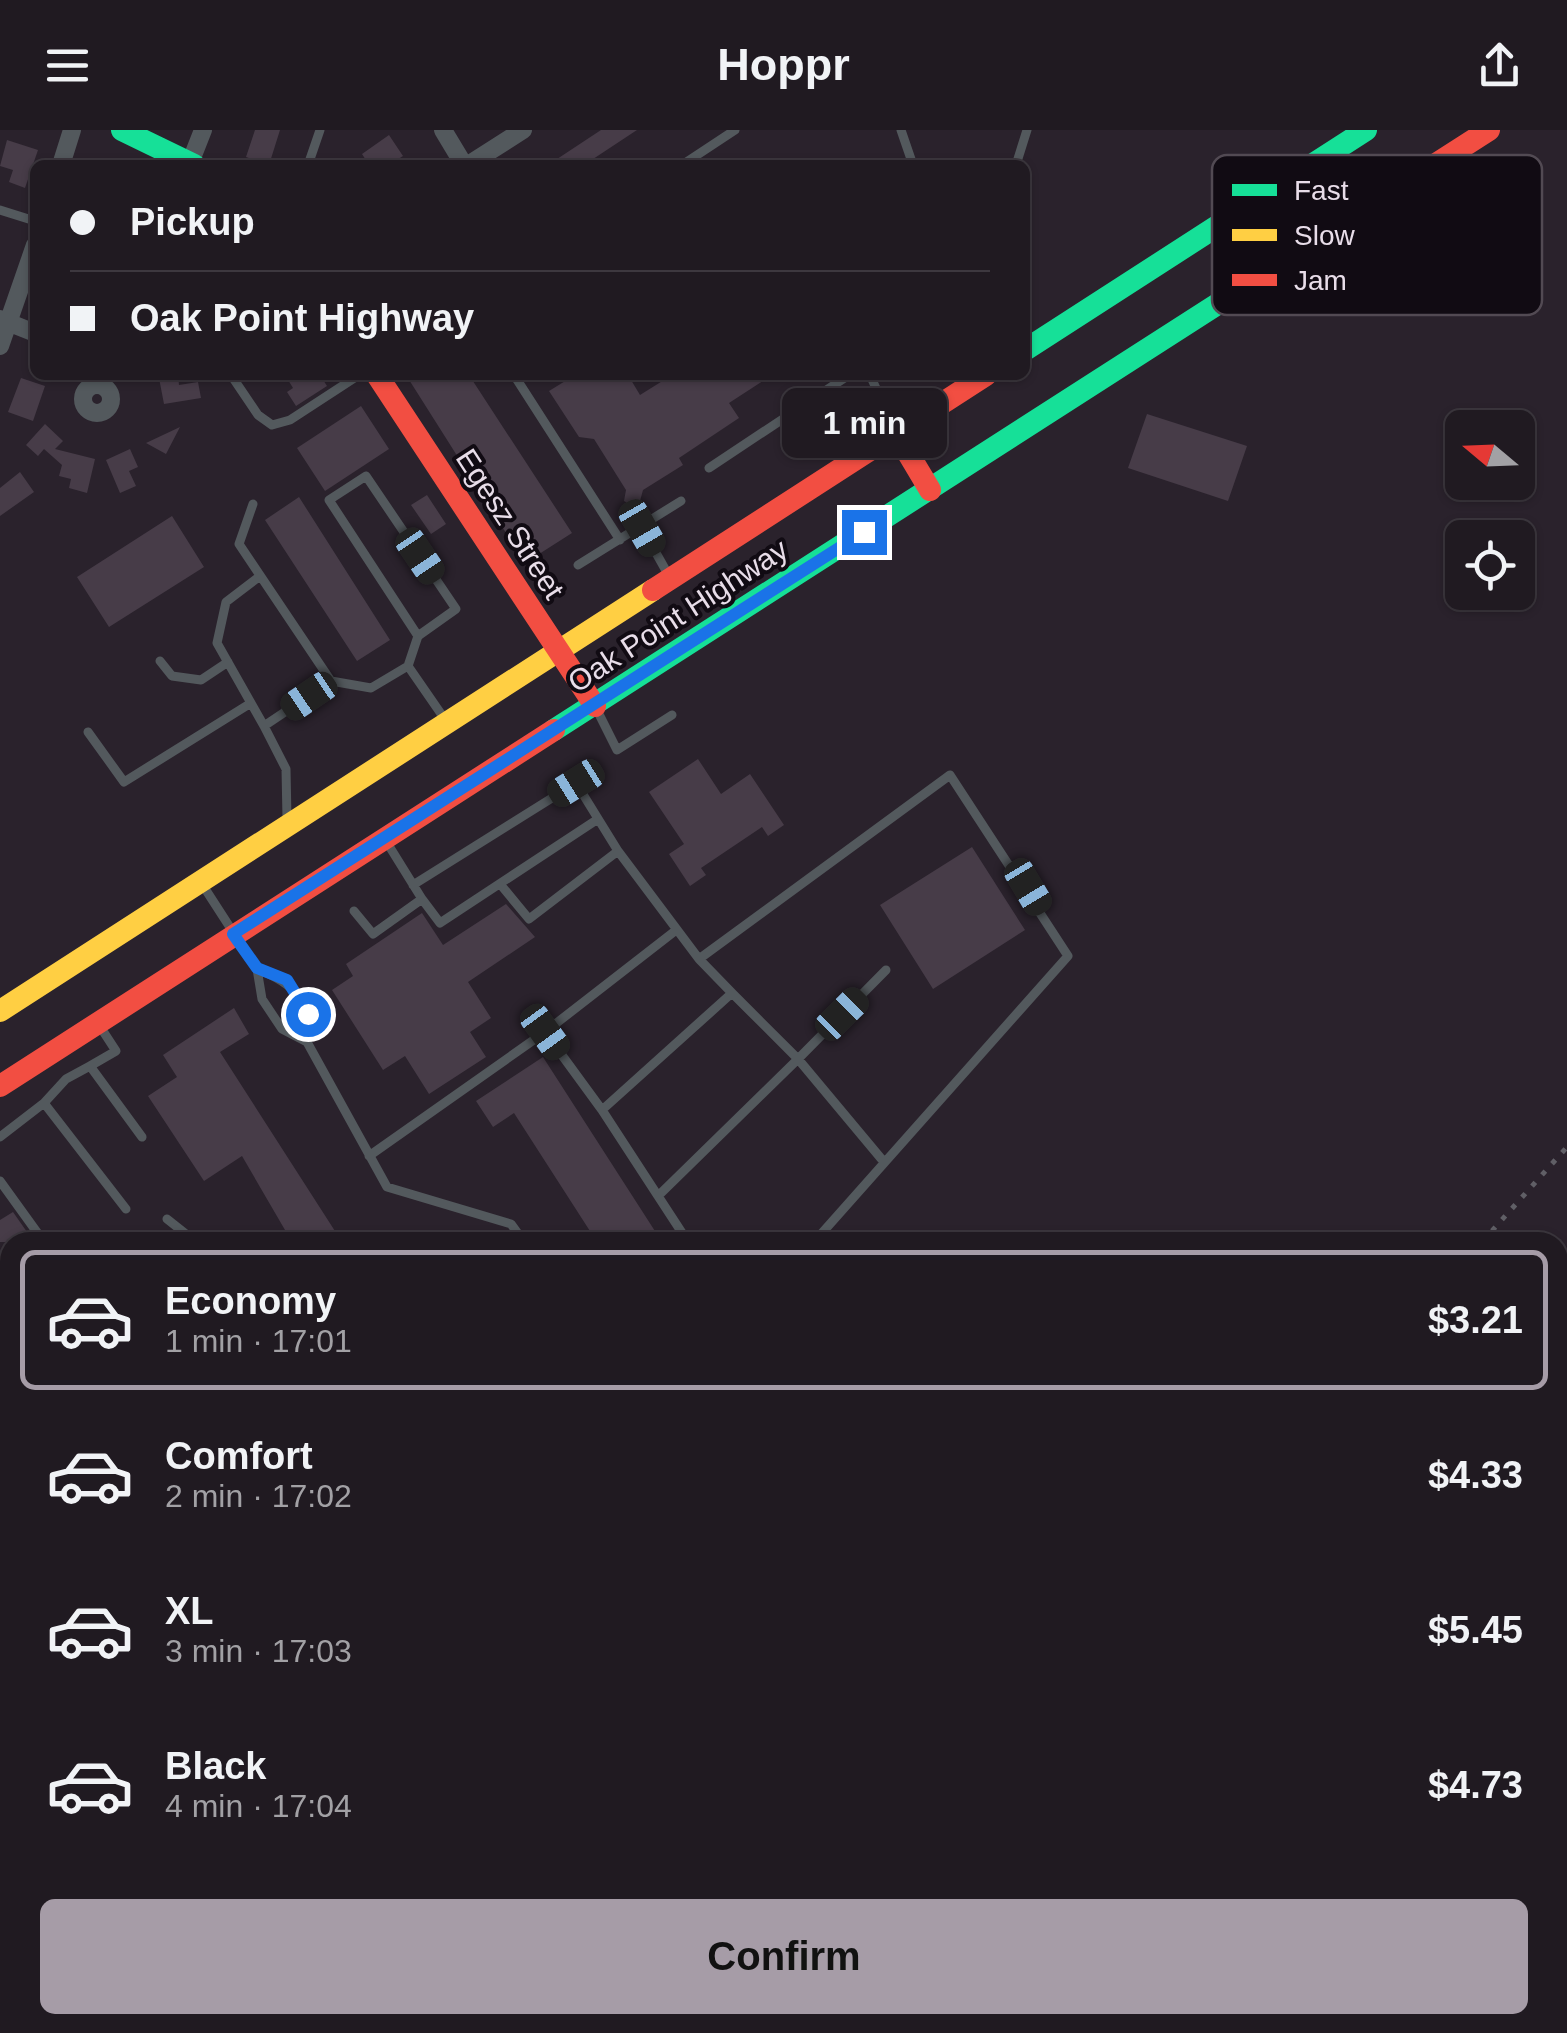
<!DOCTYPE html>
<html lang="en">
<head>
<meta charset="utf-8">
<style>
	body { margin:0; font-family:Helvetica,sans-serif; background:#2d272e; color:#f1f3f6; height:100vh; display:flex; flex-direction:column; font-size:38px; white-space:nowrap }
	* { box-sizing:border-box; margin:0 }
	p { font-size:32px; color:#a2a1a5 }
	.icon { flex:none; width:55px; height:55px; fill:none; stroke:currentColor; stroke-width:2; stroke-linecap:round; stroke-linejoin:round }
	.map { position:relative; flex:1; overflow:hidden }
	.panel { position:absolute; left:0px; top:1102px; width:1568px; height:802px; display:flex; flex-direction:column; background:#201a21; border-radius:30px 30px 0 0; box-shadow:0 2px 8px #0004,0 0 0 2px #3d383f }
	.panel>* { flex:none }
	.top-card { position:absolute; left:30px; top:30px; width:1000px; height:220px; border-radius:15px; box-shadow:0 2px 8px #0004,0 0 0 2px #3d383f; display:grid; align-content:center; height:220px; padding:0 40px; background:#201a21 }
	.needle { width:65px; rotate:289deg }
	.fabs { position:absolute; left:1445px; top:280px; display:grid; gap:20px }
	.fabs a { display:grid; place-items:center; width:90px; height:90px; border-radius:15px; background:#201a21; box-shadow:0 2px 8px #0004,0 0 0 2px #3d383f; font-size:50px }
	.end { position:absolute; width:45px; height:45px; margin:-22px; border:12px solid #1a73e8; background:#fff; box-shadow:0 0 0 5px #fff }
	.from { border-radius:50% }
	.bubble { position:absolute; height:70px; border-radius:15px; background:#201a21; box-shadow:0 2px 8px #0004,0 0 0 2px #3d383f; font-size:32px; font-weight:800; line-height:70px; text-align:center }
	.car { position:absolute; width:30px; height:60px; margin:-30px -15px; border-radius:12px; box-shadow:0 0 8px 2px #0007; background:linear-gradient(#222 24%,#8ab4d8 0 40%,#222 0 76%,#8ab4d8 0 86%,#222 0) }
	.top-card b { display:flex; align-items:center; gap:35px; height:95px; font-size:38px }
	.top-card b+b { border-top:2px solid #3d383f }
	.top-card i { width:25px; height:25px; background:#f1f3f6 }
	ul { padding:18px 0 0; list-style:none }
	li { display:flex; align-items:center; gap:30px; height:140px; margin:0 20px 15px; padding:0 20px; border:5px solid transparent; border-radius:15px }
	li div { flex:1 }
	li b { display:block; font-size:38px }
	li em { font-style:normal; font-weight:800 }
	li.active { border-color:#a69ca7 }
	li>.icon { width:90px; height:90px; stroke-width:1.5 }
	.cta { display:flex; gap:20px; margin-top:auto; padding:20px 40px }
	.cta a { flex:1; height:115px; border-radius:15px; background:#a69ca7; color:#111; font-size:40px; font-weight:800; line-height:115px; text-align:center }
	header { display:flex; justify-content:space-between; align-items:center; height:130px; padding:0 40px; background:#201a21; font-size:45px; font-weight:800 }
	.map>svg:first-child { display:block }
</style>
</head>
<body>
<header><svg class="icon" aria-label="menu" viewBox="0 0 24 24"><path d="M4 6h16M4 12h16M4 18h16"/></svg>Hoppr<svg class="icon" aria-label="share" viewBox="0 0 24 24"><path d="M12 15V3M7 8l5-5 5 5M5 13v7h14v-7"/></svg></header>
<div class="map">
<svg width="1567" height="1903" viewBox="0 0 1567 1903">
	<rect width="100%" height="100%" fill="#2a222c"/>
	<path fill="#32597b" d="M 1567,1317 L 1567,1684 L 1558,1689 L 1558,1331 Z"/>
	<path fill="#473c48" d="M 255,0 L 280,0 L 269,35 L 246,27 Z
		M 601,0 L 637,0 L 584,35 L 548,35 Z
		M 389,5 L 403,26 L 389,35 L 369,35 L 362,24 Z
		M 7,10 L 38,20 L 25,58 L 9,52 L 13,40 L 0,36 Z
		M 178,245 L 179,255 L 198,252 L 201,268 L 164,274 L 159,248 Z
		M 285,245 L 320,245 L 327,256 L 296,276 L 287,262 L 293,258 Z
		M 406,245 L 469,245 L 572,403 L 525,433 Z
		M 575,245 L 628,245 L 640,265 L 672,245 L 772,245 L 729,273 L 739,288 L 679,328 L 683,335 L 643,360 L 640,371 L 632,376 L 624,371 L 626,360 L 594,309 L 579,307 L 549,261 Z
		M 21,248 L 45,256 L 33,291 L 8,282 Z
		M 361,276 L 389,319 L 325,361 L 297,318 Z
		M 1147,284 L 1247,316 L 1228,371 L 1128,338 Z
		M 45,294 L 63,311 L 55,319 L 95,329 L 87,363 L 69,358 L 71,349 L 59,346 L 62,335 L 44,319 L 38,326 L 26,315 Z
		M 180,297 L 166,324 L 146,313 Z
		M 130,319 L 138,337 L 129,341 L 136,356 L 120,363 L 106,330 Z
		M 20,342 L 34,362 L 0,386 L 0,358 Z
		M 427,365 L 446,394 L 431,404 L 411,375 Z
		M 299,367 L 390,510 L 357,531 L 265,390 Z
		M 172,386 L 204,437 L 109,497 L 77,447 Z
		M 698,629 L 721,664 L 750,644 L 784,695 L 768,706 L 762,697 L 701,738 L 706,745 L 690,756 L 669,724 L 684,714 L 649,662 Z
		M 972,717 L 1025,800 L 933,859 L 880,775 Z
		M 506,774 L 535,807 L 468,852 L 491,888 L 470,902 L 486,927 L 429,964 L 405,926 L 383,940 L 332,860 L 353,846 L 346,834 L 422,783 L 443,815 Z
		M 234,878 L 249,904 L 220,922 L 342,1112 L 292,1112 L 242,1026 L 204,1051 L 148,966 L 177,947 L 163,925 Z
		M 543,927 L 662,1112 L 597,1112 L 514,983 L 493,997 L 476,971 Z
		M 13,1082 L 34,1112 L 0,1112 L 0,1090 Z"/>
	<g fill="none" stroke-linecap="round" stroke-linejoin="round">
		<path stroke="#53595d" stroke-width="9" d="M 901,0 L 913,35
			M 308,35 L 320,0
			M 682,35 L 735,0
			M 1016,35 L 1027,0
			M 0,80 L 35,91
			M 231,245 L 258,285 L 272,295 L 290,290 L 359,245
			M 514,245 L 620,410
			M 870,245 L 895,300
			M 709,338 L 849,245
			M 253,374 L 239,414 L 331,551
			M 642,398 L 669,446
			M 578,435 L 681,371
			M 260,446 L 226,472 L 217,513 L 264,596
			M 418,506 L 329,370 L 366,346 L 456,479 L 418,506 L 408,536 L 446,591
			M 160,531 L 172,546 L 201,550 L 228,532
			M 596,578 L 617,620 L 672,585
			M 88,602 L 124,652 L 251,573
			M 287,689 L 286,639 L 264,596 L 331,551 L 371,558 L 408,536
			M 618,721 L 699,829 L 950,645 L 1068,826 L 814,1112
			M 202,754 L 257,839 L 262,869 L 282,899 L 307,912 L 387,1057 L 511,1094 L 524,1112
			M 413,755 L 576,653 L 618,721 L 529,789 L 500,754
			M 422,769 L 440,793 L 598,689
			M 354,781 L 373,804 L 422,769 L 386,711
			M 257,839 C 296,854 309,870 307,912
			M 732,863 L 798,929 L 886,840
			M 101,898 L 116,921 L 90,936 L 142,1007
			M 545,902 L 602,980 L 732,863 L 699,829
			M 90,936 L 66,949 L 44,973 L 126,1079
			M 602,980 L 658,1066
			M 0,1007 L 44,973
			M 369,1026 L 545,902 L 675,801
			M 0,1051 L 44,1112
			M 167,1089 L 196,1112
			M 688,1112 L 658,1066 L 798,929 L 884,1032
			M 0,1232 L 10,1233
			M 0,1343 L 10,1331
			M 0,1486 L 10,1489
			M 0,1713 L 10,1717
			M 0,1756 L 3,1757
			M 0,1864 L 10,1868
			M 77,1895 L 96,1903
			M 0,1901 L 10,1873
			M 1491,1903 L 1509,1903"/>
		<path stroke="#53595d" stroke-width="18" d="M 443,0 L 464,35
			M 190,33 L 203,0
			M 61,35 L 72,0
			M 468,35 L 523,0
			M 0,189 L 35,203
			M 0,216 L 35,115
			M83 269a14 14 0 1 1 28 0a14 14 0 1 1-28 0Z
			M 0,1808 L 10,1811
			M 206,1895 L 211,1903"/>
		<path stroke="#16e098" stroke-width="22" d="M 122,0 L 194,35
			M 1025,220 L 1366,0
			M 554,600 L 1255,150"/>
		<path stroke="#ffcf43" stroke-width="22" d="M 1280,56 L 1313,113
			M 0,881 L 653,460"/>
		<path stroke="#f24e42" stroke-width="22" d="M 1255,150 L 1489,0
			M 377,245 L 595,576
			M 896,303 L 930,360
			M 653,460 L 986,245
			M 0,956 L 554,600"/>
		<path stroke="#605f66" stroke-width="5" stroke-dasharray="5 10" stroke-linecap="butt" d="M 1482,1112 L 1567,1017
			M 1558,1153 L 1567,1143
			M 1558,1787 L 1567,1785
			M 799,1903 L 807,1895
			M 912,1903 L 919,1895
			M 1013,1903 L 1038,1895"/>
	</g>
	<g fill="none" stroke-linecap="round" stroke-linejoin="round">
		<path stroke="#1a73e8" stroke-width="12" d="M 308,884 L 287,850 L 257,838 L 233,804 L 864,402"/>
	</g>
	<g text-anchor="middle" stroke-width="8" stroke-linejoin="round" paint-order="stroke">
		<g font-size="30" fill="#e8dde9" stroke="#110b13">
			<text transform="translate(510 394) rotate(57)" y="10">Egesz Street</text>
			<text transform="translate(678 486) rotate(-33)" y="10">Oak Point Highway</text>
		</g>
	</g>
	<rect x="1212" y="25" width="330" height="160" rx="15" fill="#110b13" stroke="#524a53" stroke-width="2.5"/>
	<rect x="1232" y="54" width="45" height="12" fill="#16e098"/>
	<rect x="1232" y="99" width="45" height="12" fill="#ffcf43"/>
	<rect x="1232" y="144" width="45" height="12" fill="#f24e42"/>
	<g font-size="28" fill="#e8dde9">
		<text x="1294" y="70">Fast</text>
		<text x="1294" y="115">Slow</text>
		<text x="1294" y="160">Jam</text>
	</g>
</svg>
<div class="fabs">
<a><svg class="needle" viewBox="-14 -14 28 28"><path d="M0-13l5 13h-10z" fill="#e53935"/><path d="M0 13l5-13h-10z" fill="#a2a1a5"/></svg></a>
<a><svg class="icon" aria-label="locate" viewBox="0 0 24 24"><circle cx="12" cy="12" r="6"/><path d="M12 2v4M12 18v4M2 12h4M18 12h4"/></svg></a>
</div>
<i class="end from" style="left:308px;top:884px"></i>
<i class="end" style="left:864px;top:402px"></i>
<div class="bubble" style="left:782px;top:258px;width:165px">1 min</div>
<i class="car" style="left:642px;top:398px;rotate:150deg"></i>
<i class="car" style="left:420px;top:426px;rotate:146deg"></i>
<i class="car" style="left:309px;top:566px;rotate:236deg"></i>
<i class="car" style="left:576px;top:653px;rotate:238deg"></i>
<i class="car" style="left:1028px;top:757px;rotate:149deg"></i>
<i class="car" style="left:842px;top:884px;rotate:45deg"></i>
<i class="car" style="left:545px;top:902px;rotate:144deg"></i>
<div class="top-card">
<b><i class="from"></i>Pickup</b>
<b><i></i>Oak Point Highway</b>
</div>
<section class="panel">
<ul>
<li class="active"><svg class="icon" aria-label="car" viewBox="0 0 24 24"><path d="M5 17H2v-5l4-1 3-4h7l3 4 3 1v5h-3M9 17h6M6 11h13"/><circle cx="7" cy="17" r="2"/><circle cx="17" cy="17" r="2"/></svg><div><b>Economy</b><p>1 min · 17:01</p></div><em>$3.21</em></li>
<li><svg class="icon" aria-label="car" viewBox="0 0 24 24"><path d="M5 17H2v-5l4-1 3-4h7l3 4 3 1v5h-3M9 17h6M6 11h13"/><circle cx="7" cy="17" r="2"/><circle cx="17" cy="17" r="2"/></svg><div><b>Comfort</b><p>2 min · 17:02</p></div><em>$4.33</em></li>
<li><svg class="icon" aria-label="car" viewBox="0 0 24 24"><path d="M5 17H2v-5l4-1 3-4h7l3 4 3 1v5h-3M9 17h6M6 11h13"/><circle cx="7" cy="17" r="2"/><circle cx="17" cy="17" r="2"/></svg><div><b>XL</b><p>3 min · 17:03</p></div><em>$5.45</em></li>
<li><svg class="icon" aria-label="car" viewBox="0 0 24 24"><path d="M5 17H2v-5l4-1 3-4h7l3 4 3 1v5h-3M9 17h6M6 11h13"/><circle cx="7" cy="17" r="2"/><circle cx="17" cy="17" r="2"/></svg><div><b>Black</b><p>4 min · 17:04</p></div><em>$4.73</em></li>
</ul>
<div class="cta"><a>Confirm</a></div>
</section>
</div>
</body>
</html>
